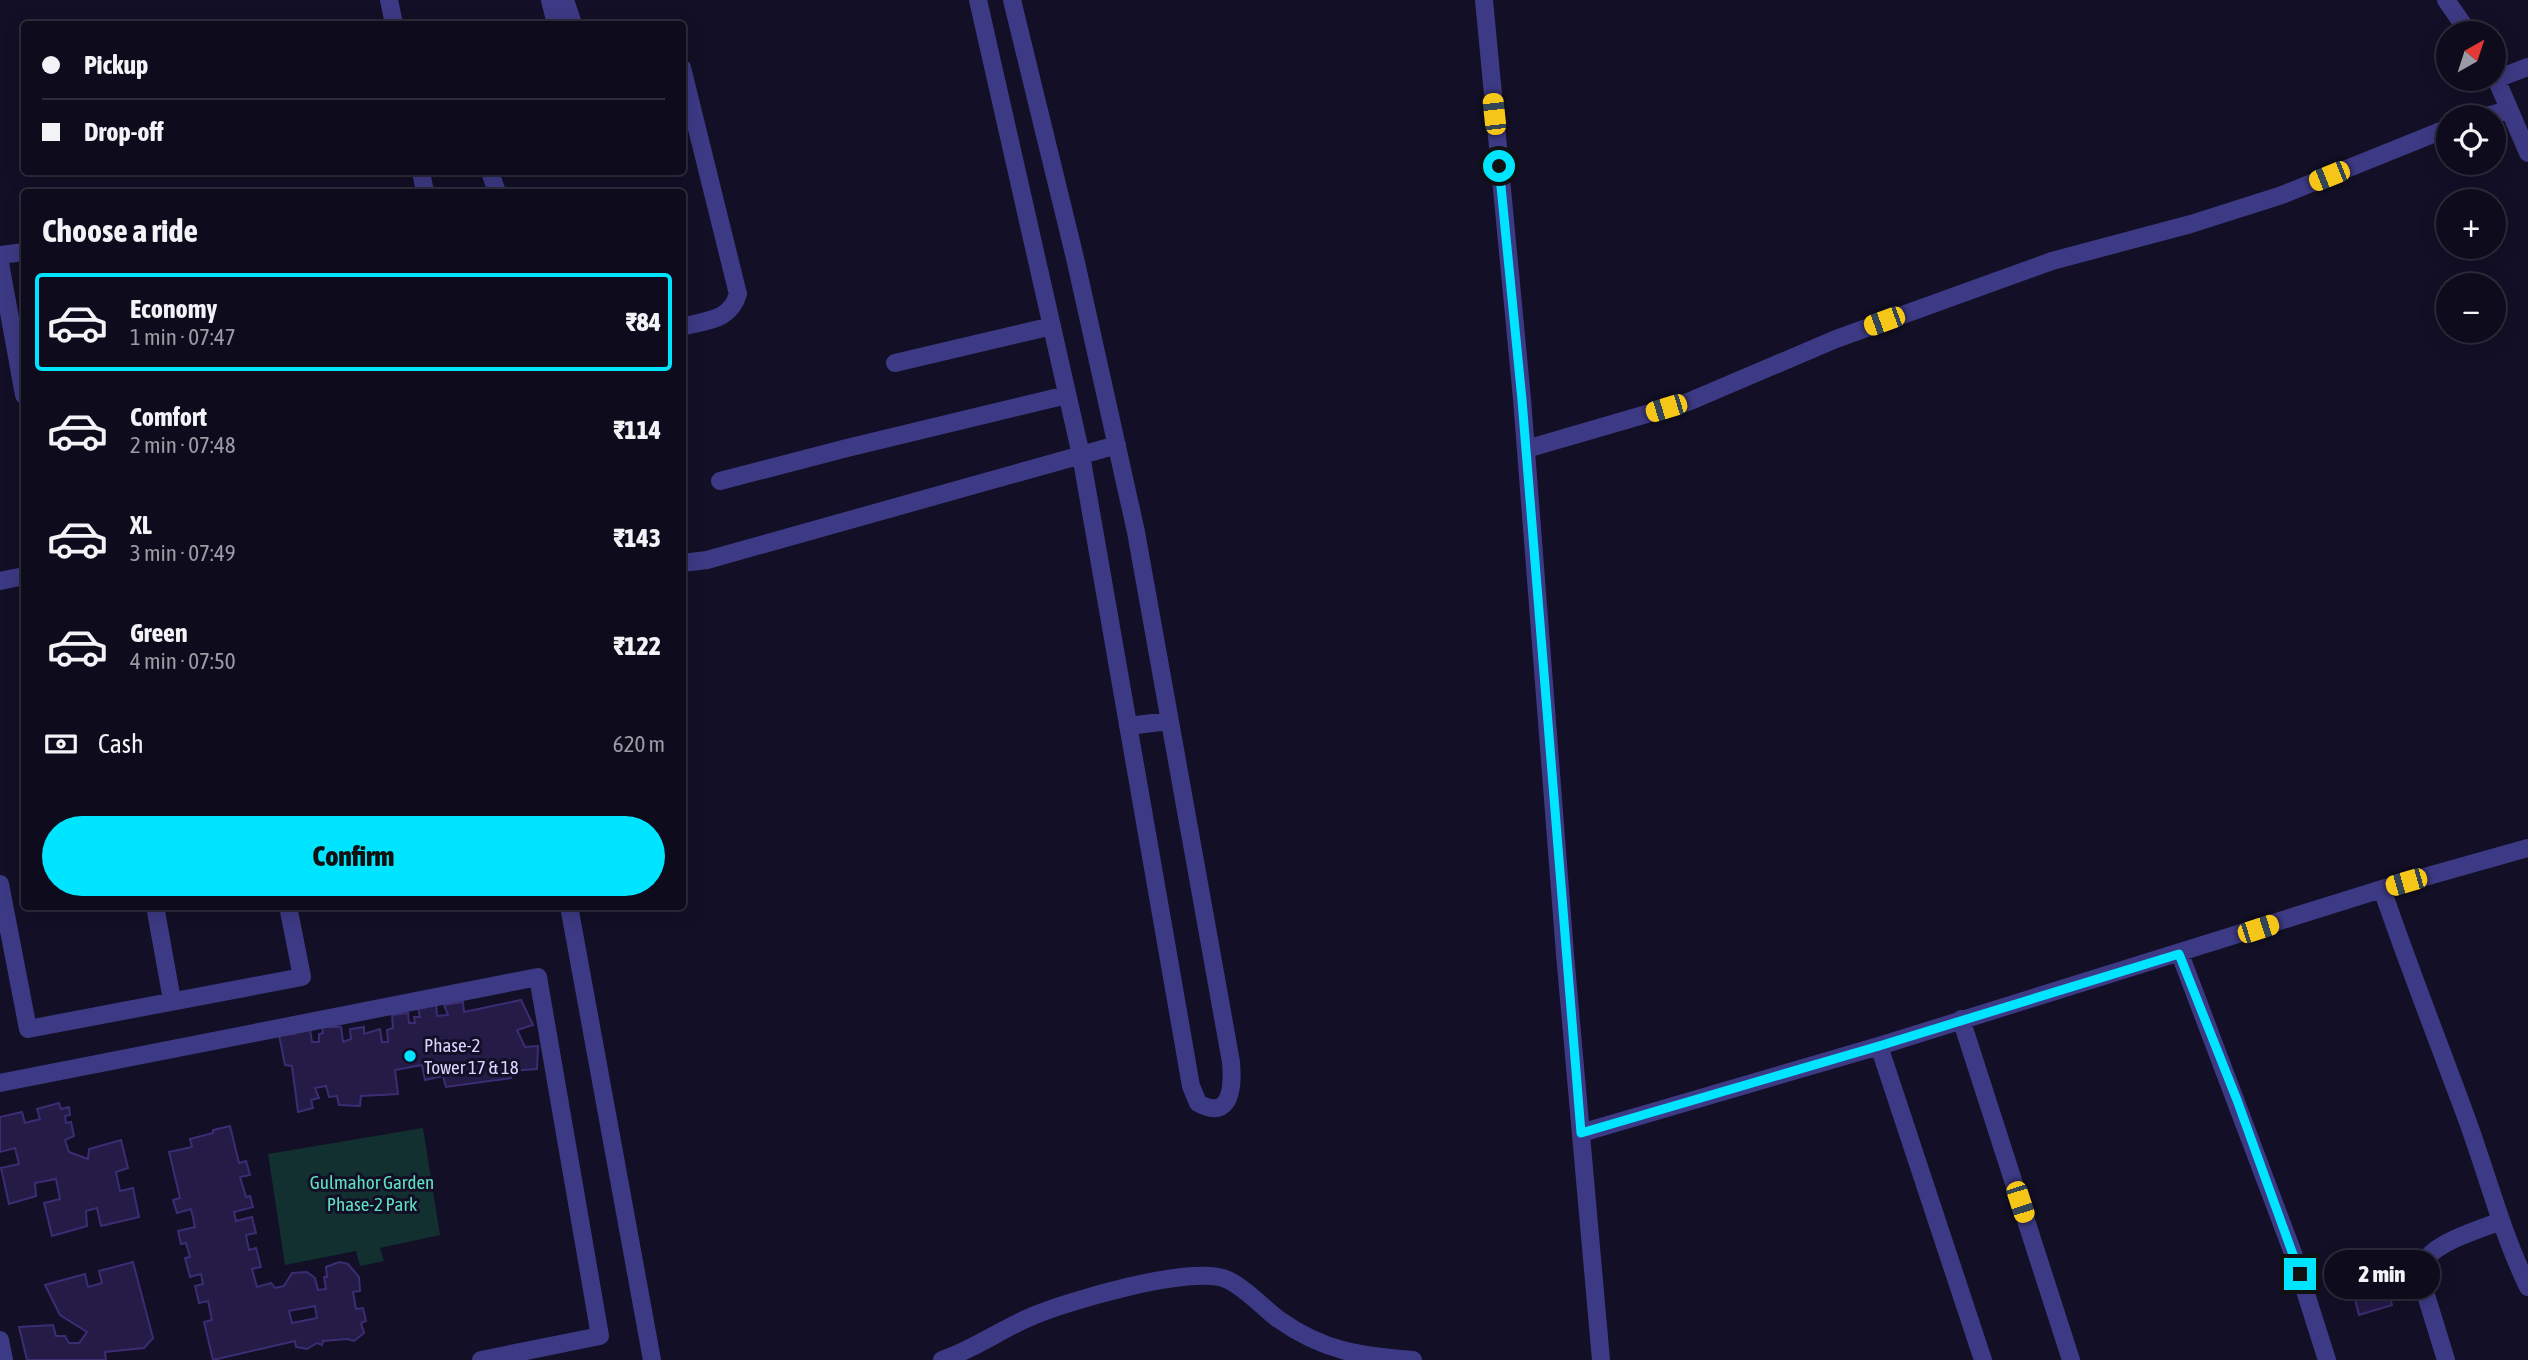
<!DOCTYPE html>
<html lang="en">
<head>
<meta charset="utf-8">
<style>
	body { margin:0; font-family:"Asap Condensed",sans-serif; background:#1c1929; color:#f1f3f6; height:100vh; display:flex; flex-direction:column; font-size:26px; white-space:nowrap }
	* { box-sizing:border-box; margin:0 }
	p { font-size:23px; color:#9b9ba3 }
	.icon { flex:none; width:38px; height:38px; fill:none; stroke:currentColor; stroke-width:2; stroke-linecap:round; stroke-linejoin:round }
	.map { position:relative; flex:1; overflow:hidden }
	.panel { position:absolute; left:21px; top:189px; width:665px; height:721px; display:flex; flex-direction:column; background:#0e0b1c; border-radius:7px; box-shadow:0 4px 18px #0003,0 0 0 2px #2e2b3b }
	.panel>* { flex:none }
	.top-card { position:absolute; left:21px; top:21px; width:665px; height:154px; border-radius:7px; box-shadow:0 4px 18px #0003,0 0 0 2px #2e2b3b; display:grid; align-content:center; height:154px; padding:0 21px; background:#0e0b1c }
	.needle { width:46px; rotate:39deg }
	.buttons { position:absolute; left:2436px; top:21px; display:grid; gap:14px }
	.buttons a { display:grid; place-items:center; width:70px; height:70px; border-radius:50%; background:#0e0b1c; box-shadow:0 4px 18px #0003,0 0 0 2px #2e2b3b; font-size:35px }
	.end { position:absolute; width:32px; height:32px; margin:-16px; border:9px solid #00e5ff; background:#111; box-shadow:0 0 0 4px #111 }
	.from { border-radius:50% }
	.bubble { position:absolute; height:49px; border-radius:24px; background:#0e0b1c; box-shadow:0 4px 18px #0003,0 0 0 2px #2e2b3b; font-size:23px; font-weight:800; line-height:49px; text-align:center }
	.car { position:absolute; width:21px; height:42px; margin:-21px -10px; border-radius:9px; box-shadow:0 0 5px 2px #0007; background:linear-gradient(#f5c518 24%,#345 0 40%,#f5c518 0 76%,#345 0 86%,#f5c518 0) }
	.top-card b { display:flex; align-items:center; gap:24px; height:66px; font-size:26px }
	.top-card b+b { border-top:2px solid #2e2b3b }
	.top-card i { width:18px; height:18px; background:#f1f3f6 }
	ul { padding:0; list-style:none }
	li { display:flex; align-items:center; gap:21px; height:98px; margin:0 14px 10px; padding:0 7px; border:4px solid transparent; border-radius:7px }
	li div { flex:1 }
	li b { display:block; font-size:26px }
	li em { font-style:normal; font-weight:800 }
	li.current { border-color:#00e5ff }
	li>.icon { width:63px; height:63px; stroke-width:1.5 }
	h2 { padding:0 21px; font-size:32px; line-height:84px }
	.pay { display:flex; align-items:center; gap:18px; height:77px; padding:0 21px; font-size:26px }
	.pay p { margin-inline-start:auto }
	.button { display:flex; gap:14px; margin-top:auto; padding:14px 21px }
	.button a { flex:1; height:80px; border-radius:42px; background:#00e5ff; color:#111; font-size:28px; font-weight:800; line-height:80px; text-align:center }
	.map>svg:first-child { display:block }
</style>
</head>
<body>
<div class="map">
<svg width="2528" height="1360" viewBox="0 0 2528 1360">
	<rect width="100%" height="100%" fill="#130f26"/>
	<path fill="#12302f" d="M 423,1128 L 440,1235 L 380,1248 L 384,1261 L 360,1266 L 356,1251 L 285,1265 L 268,1154 Z"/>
	<path fill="#241b47" stroke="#3b2d73" stroke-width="2" fill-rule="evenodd" d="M 521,1000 L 533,1025 L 517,1030 L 525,1047 L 538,1046 L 537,1069 L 507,1071 L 511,1078 L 446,1087 L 443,1076 L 425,1080 L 422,1065 L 395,1070 L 398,1094 L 361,1096 L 360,1106 L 339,1105 L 337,1096 L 329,1097 L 326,1086 L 315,1088 L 319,1098 L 311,1100 L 313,1108 L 298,1112 L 292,1066 L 285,1065 L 279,1035 L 295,1034 L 295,1028 L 310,1030 L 312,1042 L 319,1042 L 319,1034 L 323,1033 L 322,1027 L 341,1027 L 343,1042 L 351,1039 L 350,1029 L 364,1027 L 364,1034 L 380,1029 L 382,1042 L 388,1042 L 387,1030 L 393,1028 L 392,1015 L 408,1013 L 409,1023 L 415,1023 L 414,1017 L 420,1017 L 417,1004 L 436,1002 L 437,1016 L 448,1015 L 444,1005 L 463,1002 L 464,1012 Z
		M 59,1103 L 61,1109 L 69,1107 L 70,1115 L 65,1116 L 66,1123 L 71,1122 L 74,1136 L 65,1140 L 69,1152 L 88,1159 L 89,1149 L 121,1140 L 128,1168 L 116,1172 L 120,1191 L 133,1188 L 139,1217 L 101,1226 L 97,1208 L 86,1211 L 87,1226 L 52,1236 L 44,1203 L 60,1199 L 56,1179 L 35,1183 L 36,1196 L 9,1204 L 1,1168 L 19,1164 L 15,1148 L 0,1152 L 0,1117 L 22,1112 L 25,1123 L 40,1119 L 37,1109 Z
		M 230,1126 L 239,1163 L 246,1161 L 250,1175 L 240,1177 L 246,1197 L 250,1196 L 253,1207 L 234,1212 L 236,1221 L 252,1217 L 256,1233 L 246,1235 L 249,1250 L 256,1248 L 261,1267 L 252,1269 L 257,1287 L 271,1283 L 275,1288 L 284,1286 L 292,1273 L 307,1272 L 315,1278 L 318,1290 L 326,1289 L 324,1277 L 327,1277 L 326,1267 L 339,1262 L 348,1264 L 359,1277 L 360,1291 L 353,1292 L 356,1309 L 363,1308 L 366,1321 L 361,1323 L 364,1333 L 354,1341 L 347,1339 L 323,1341 L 322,1345 L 317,1343 L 307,1349 L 296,1347 L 295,1341 L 213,1360 L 204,1322 L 212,1320 L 208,1301 L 199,1303 L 195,1286 L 203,1284 L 201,1274 L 190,1277 L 185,1258 L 190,1257 L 186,1243 L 181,1244 L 178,1231 L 195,1227 L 191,1209 L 177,1213 L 173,1200 L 180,1198 L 169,1152 L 192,1147 L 190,1139 L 213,1133 L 213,1130 ZM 315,1306 L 317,1318 L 292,1323 L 289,1311 Z
		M 133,1262 L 153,1338 L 144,1348 L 105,1352 L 106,1360 L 27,1360 L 19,1327 L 53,1325 L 56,1336 L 65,1336 L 69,1343 L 79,1343 L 87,1332 L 60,1315 L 45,1285 L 85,1274 L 88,1287 L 102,1283 L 99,1271 Z
		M 2387,1286 L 2392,1305 L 2359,1315 L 2354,1296 Z"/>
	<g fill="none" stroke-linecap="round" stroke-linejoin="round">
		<path stroke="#3d3a85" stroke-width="18" d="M 389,0 L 394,24
			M 550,0 L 556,24
			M 565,0 L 573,24
			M 978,0 L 1081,455 L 1191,1086 L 1198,1103 C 1232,1122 1233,1085 1231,1062 L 1136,532 L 1075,258 L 1012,0
			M 1484,0 L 1522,399 L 1565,954 L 1601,1360
			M 2446,0 L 2469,33
			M 682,68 L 738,294 C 730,321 707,320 682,327
			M 2494,74 L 2528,153
			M 2496,79 L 2528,67
			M 2483,117 L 2509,110
			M 421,172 L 425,192
			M 490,172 L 497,192
			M 0,255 L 24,252
			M 0,263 L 24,395
			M 895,363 L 1052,326
			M 1526,449 L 1688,402 L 1836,339 L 2052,261 L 2191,224 L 2282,195 L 2448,128
			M 720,481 L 847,448 L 1067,395
			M 682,563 L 707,560 L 1117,445
			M 0,581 L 24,576
			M 1128,726 L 1169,721
			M 0,884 L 28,1029 L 302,977 L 288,906
			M 2382,889 C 2407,962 2435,1033 2462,1106 C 2485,1166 2500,1229 2528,1287
			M 155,906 L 172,1000
			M 569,906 L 652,1360
			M 2180,954 L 2293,1253 L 2327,1360
			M 1961,1019 L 2071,1360
			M 1879,1046 L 1983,1360
			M 0,1083 L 538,977 L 600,1336 L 481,1360
			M 1581,1133 L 1879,1046 L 2382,889 L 2528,848
			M 0,1340 L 4,1360
			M 942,1360 C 972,1350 999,1331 1028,1318 C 1064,1302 1194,1263 1228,1280 C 1247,1289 1262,1307 1278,1319 C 1325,1352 1358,1355 1413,1360
			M 2446,1360 L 2421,1279 C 2421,1272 2422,1265 2427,1258 C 2440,1241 2480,1229 2501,1221"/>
	</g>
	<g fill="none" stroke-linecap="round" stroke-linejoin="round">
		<path stroke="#00e5ff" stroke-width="9" d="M 1499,166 L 1522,400 L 1581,1133 L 1879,1046 L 2179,954 L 2237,1100 L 2300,1274"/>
	</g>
	<circle fill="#00e5ff" stroke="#130f26" stroke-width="2.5" cx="410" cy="1056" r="7"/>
	<g text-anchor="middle" stroke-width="6" stroke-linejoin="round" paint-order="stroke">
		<g font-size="19" fill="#d9d4ff" stroke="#130f26" text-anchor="start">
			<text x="424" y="1052">Phase-2<tspan x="424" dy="22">Tower 17 &amp; 18</tspan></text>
		</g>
		<g font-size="19" fill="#5fe0c0" stroke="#130f26">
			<text x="372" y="1189">Gulmahor Garden<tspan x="372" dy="22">Phase-2 Park</tspan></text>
		</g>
	</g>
</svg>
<div class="buttons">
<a><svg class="needle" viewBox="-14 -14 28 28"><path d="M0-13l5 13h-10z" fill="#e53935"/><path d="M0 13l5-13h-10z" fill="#9b9ba3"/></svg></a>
<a><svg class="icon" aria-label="locate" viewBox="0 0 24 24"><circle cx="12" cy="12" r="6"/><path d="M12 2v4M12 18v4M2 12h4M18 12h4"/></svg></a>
<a>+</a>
<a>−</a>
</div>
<i class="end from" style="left:1499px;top:166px"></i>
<i class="end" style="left:2300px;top:1274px"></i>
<div class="bubble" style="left:2324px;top:1250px;width:116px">2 min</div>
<i class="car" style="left:1494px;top:114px;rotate:354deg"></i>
<i class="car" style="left:2329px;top:176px;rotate:248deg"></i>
<i class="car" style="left:1884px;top:321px;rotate:250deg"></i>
<i class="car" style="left:1666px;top:408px;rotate:253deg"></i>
<i class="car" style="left:2406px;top:882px;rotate:254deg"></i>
<i class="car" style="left:2258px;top:929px;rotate:72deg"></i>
<i class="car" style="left:2020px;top:1202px;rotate:162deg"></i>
<div class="top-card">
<b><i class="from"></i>Pickup</b>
<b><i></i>Drop-off</b>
</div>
<section class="panel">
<h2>Choose a ride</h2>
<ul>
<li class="current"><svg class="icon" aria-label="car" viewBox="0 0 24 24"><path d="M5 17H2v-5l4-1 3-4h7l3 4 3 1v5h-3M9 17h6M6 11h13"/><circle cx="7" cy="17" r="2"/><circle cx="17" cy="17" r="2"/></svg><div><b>Economy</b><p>1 min · 07:47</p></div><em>₹84</em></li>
<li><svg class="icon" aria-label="car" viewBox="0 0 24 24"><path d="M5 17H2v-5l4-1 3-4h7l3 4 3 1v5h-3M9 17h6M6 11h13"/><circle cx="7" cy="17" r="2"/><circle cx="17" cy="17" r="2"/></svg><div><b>Comfort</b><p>2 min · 07:48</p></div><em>₹114</em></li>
<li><svg class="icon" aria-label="car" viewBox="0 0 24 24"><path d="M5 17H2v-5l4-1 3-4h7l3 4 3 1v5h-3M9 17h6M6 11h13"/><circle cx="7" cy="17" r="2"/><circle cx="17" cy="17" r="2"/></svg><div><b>XL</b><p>3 min · 07:49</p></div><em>₹143</em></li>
<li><svg class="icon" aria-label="car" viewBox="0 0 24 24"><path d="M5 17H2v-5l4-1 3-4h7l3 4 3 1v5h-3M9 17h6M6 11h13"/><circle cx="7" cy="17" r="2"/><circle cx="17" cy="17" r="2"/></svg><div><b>Green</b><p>4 min · 07:50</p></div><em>₹122</em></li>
</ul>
<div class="pay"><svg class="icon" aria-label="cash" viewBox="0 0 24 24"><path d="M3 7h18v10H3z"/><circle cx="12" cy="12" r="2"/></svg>Cash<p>620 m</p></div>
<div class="button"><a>Confirm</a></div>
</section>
</div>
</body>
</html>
